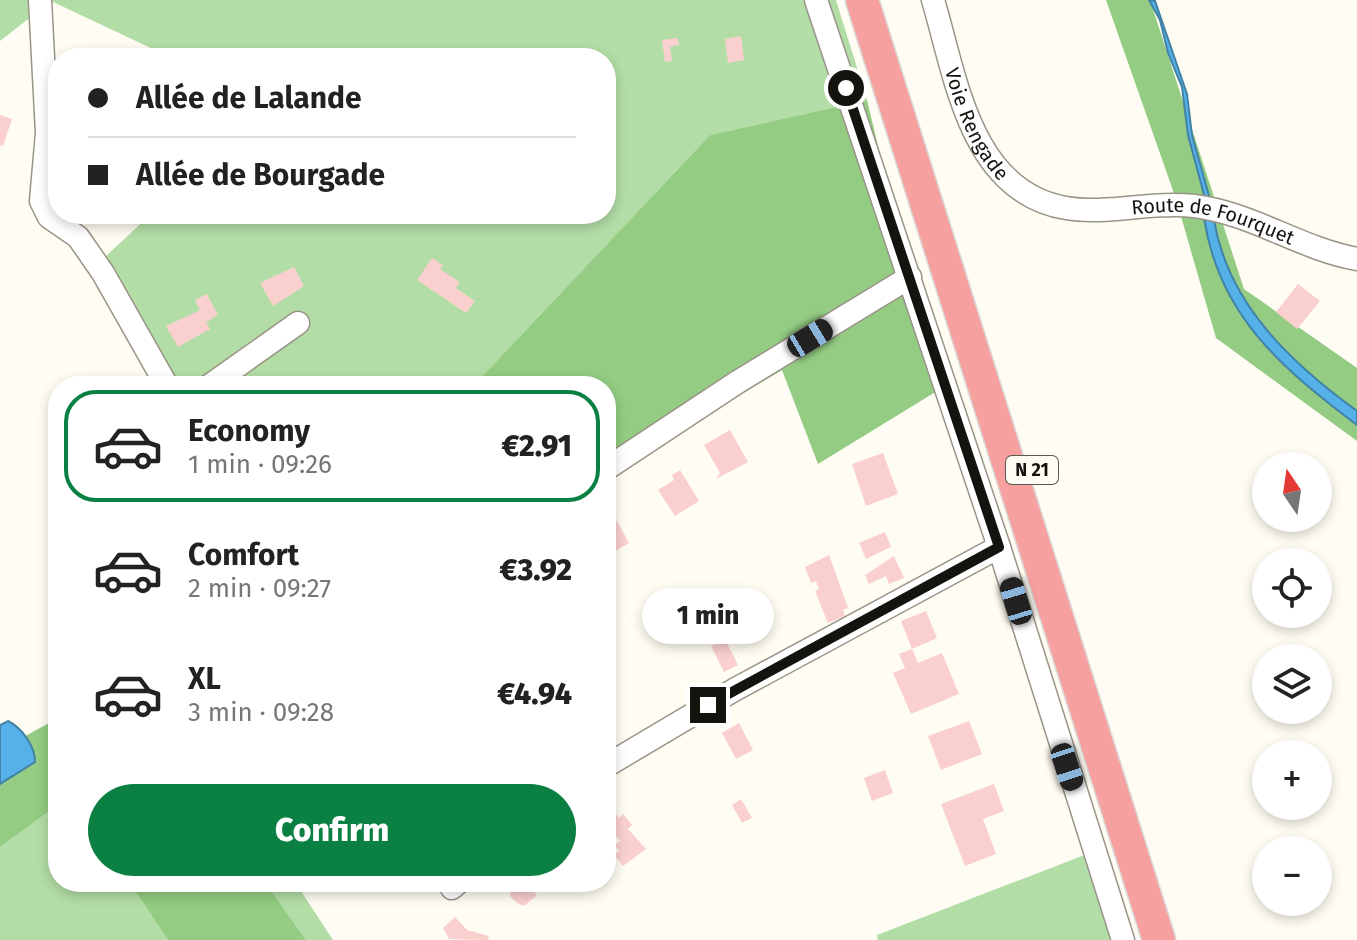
<!DOCTYPE html>
<html lang="en">
<head>
<meta charset="utf-8">
<style>
	body { margin:0; font-family:"Fira Sans",sans-serif; background:#f6f6f6; color:#222; height:100vh; display:flex; flex-direction:column; font-size:30px; white-space:nowrap }
	* { box-sizing:border-box; margin:0 }
	p { font-size:26px; color:#767676 }
	.icon { flex:none; width:44px; height:44px; fill:none; stroke:currentColor; stroke-width:2; stroke-linecap:round; stroke-linejoin:round }
	.map { position:relative; flex:1; overflow:hidden }
	.side { position:absolute; left:48px; top:376px; width:568px; height:516px; display:flex; flex-direction:column; background:#fff; border-radius:32px; box-shadow:0 4px 12px #0003 }
	.side>* { flex:none }
	.top-card { position:absolute; left:48px; top:48px; width:568px; height:176px; border-radius:32px; box-shadow:0 4px 12px #0003; display:grid; align-content:center; height:176px; padding:0 40px; background:#fff }
	.needle { width:52px; rotate:347deg }
	.buttons { position:absolute; left:1252px; top:452px; display:grid; gap:16px }
	.buttons a { display:grid; place-items:center; width:80px; height:80px; border-radius:50%; background:#fff; box-shadow:0 4px 12px #0003; font-size:40px }
	.end { position:absolute; width:36px; height:36px; margin:-18px; border:10px solid #15130e; background:#fff; box-shadow:0 0 0 4px #fff }
	.from { border-radius:50% }
	.bubble { position:absolute; height:56px; border-radius:28px; background:#fff; box-shadow:0 4px 12px #0003; font-size:26px; font-weight:800; line-height:56px; text-align:center }
	.car { position:absolute; width:24px; height:48px; margin:-24px -12px; border-radius:10px; box-shadow:0 0 6px 2px #0007; background:linear-gradient(#222 24%,#8ab4d8 0 40%,#222 0 76%,#8ab4d8 0 86%,#222 0) }
	.top-card b { display:flex; align-items:center; gap:28px; height:76px; font-size:30px }
	.top-card b+b { border-top:2px solid #e0e0e0 }
	.top-card i { width:20px; height:20px; background:#222 }
	ul { padding:14px 0 0; list-style:none }
	li { display:flex; align-items:center; gap:24px; height:112px; margin:0 16px 12px; padding:0 24px; border:4px solid transparent; border-radius:32px }
	li div { flex:1 }
	li b { display:block; font-size:30px }
	li em { font-style:normal; font-weight:800 }
	li.on { border-color:#0b8043 }
	li>.icon { width:72px; height:72px; stroke-width:1.5 }
	.primary-button { display:flex; gap:16px; margin-top:auto; padding:16px 40px }
	.primary-button a { flex:1; height:92px; border-radius:48px; background:#0b8043; color:#fff; font-size:32px; font-weight:800; line-height:92px; text-align:center }
	.map>svg:first-child { display:block }
</style>
</head>
<body>
<div class="map">
<svg width="1357" height="940" viewBox="0 0 1357 940">
	<rect width="100%" height="100%" fill="#fffcf3"/>
	<path fill="#b2dda6" d="M 0,0 L 836,0 L 867,100 L 710,135 L 473,386 L 173,386 L 104,258 L 151,214 L 606,214 L 606,58 L 172,58 L 51,1 L 0,41 Z
		M 58,805 L 58,882 L 129,882 L 168,940 L 0,940 L 0,847 Z
		M 1100,849 L 1120,940 L 878,940 L 877,935 Z
		M 265,882 L 295,882 L 333,940 L 306,940 Z"/>
	<path fill="#93cc82" d="M 1106,0 L 1150,0 L 1244,289 L 1357,368 L 1357,441 L 1216,338 L 1176,199 Z
		M 867,100 L 937,391 L 818,464 L 782,370 L 606,475 L 606,386 L 473,386 L 710,135 Z
		M 58,718 L 58,805 L 0,847 L 0,750 Z
		M 129,882 L 265,882 L 306,940 L 168,940 Z"/>
	<path fill="#56b1e8" stroke="#4282a7" stroke-width="2" d="M 1149,0 L 1155,1 L 1187,94 L 1192,135 L 1211,203 L 1206,202 L 1188,135 L 1182,87 L 1168,53 L 1160,20 Z
		M 1204,218 L 1214,220 C 1228,304 1291,363 1357,411 L 1357,425 C 1282,368 1219,316 1204,218 Z
		M 8,721 C 22,728 35,746 35,762 L 0,784 L 0,725 Z"/>
	<path fill="#fad0ce" d="M 741,36 L 744,60 L 728,63 L 725,39 Z
		M 678,38 L 679,45 L 670,47 L 672,61 L 665,62 L 662,40 Z
		M 0,115 L 12,119 L 3,146 L 0,145 Z
		M 432,258 L 443,265 L 440,269 L 460,282 L 456,288 L 475,301 L 466,313 L 417,280 Z
		M 294,267 L 304,286 L 273,306 L 260,283 Z
		M 1298,284 L 1320,301 L 1297,329 L 1276,312 Z
		M 207,294 L 218,315 L 206,322 L 210,329 L 178,347 L 166,326 L 200,310 L 195,300 Z
		M 730,430 L 748,462 L 716,479 L 720,473 L 704,445 Z
		M 883,453 L 898,494 L 866,506 L 852,464 Z
		M 680,470 L 699,501 L 675,516 L 658,490 L 674,480 L 672,475 Z
		M 614,515 L 629,543 L 609,555 L 606,519 Z
		M 885,532 L 891,547 L 866,559 L 859,543 Z
		M 829,555 L 848,608 L 843,610 L 845,616 L 828,623 L 815,591 L 819,589 L 816,581 L 811,583 L 805,567 Z
		M 894,556 L 904,578 L 889,584 L 886,576 L 869,584 L 865,575 Z
		M 926,611 L 937,638 L 912,649 L 901,621 Z
		M 725,639 L 738,665 L 724,672 L 711,646 Z
		M 912,649 L 918,663 L 942,653 L 959,694 L 911,714 L 893,673 L 905,668 L 899,654 Z
		M 969,721 L 982,754 L 941,770 L 928,736 Z
		M 739,723 L 753,750 L 736,759 L 722,733 Z
		M 885,770 L 893,793 L 872,801 L 864,778 Z
		M 994,784 L 1004,811 L 983,819 L 996,854 L 965,866 L 941,804 Z
		M 741,799 L 752,818 L 742,823 L 732,805 Z
		M 609,806 L 619,818 L 623,814 L 632,825 L 628,829 L 646,849 L 623,866 L 614,855 L 619,851 L 615,845 L 620,841 L 606,824 Z
		M 511,882 L 530,882 L 531,889 L 537,895 L 524,906 L 517,903 L 510,896 Z
		M 455,917 L 467,930 L 489,936 L 488,940 L 449,939 L 443,928 Z"/>
	<g fill="none" stroke-linecap="round" stroke-linejoin="round">
		<g stroke="#9a9487" stroke-width="25">
			<g id="minor">
				<path d="M 40,0 L 47,133 L 41,201 L 49,217 L 78,237 L 103,273 L 167,386"/>
				<path d="M 816,0 L 999,547 L 1123,940"/>
				<path id="s1" d="M 933,0 C 956,77 970,192 1066,208 C 1107,215 1152,201 1194,206 C 1252,213 1301,249 1357,259"/>
				<path d="M 209,386 L 298,323"/>
				<path d="M 606,469 L 736,383 L 910,277"/>
				<path d="M 606,766 L 734,690 L 999,547"/>
				<path d="M 452,888 L 459,882"/>
			</g>
		</g>
		<g stroke="#dad9d8" stroke-width="35">
			<path id="highway" d="M 862,0 L 1159,940"/>
		</g>
		<use href="#minor" stroke="#fff" stroke-width="22"/>
		<use href="#highway" stroke="#f6a0a0" stroke-width="32"/>
	</g>
	<g fill="none" stroke-linecap="round" stroke-linejoin="round">
		<path stroke="#15130e" stroke-width="10" d="M 708,705 L 999,547 L 846,88"/>
	</g>
	<g text-anchor="middle" stroke-width="6" stroke-linejoin="round" paint-order="stroke">
		<rect fill="#fffcf3" stroke="#5b5953" stroke-width="2" x="1006" y="456" width="52" height="28" rx="6"/>
		<g font-size="18" font-weight="bold" fill="#15130e">
			<text x="1032" y="476">N 21</text>
		</g>
		<g font-size="20" fill="#15130e" stroke="#fffcf3">
			<text dy="7" stroke="none"><textPath href="#s1" startOffset="132">Voie Rengade</textPath></text>
			<text dy="7" stroke="none"><textPath href="#s1" startOffset="412">Route de Fourquet</textPath></text>
		</g>
	</g>
</svg>
<div class="buttons">
<a><svg class="needle" viewBox="-14 -14 28 28"><path d="M0-13l5 13h-10z" fill="#e53935"/><path d="M0 13l5-13h-10z" fill="#767676"/></svg></a>
<a><svg class="icon" aria-label="locate" viewBox="0 0 24 24"><circle cx="12" cy="12" r="6"/><path d="M12 2v4M12 18v4M2 12h4M18 12h4"/></svg></a>
<a><svg class="icon" aria-label="layers" viewBox="0 0 24 24"><path d="M12 4l9 5-9 5-9-5zM3 14l9 5 9-5"/></svg></a>
<a>+</a>
<a>−</a>
</div>
<i class="end from" style="left:846px;top:88px"></i>
<i class="end" style="left:708px;top:705px"></i>
<div class="bubble" style="left:642px;top:588px;width:132px">1 min</div>
<i class="car" style="left:810px;top:338px;rotate:59deg"></i>
<i class="car" style="left:1016px;top:601px;rotate:343deg"></i>
<i class="car" style="left:1067px;top:767px;rotate:162deg"></i>
<div class="top-card">
<b><i class="from"></i>Allée de Lalande</b>
<b><i></i>Allée de Bourgade</b>
</div>
<section class="side">
<ul>
<li class="on"><svg class="icon" aria-label="car" viewBox="0 0 24 24"><path d="M5 17H2v-5l4-1 3-4h7l3 4 3 1v5h-3M9 17h6M6 11h13"/><circle cx="7" cy="17" r="2"/><circle cx="17" cy="17" r="2"/></svg><div><b>Economy</b><p>1 min · 09:26</p></div><em>€2.91</em></li>
<li><svg class="icon" aria-label="car" viewBox="0 0 24 24"><path d="M5 17H2v-5l4-1 3-4h7l3 4 3 1v5h-3M9 17h6M6 11h13"/><circle cx="7" cy="17" r="2"/><circle cx="17" cy="17" r="2"/></svg><div><b>Comfort</b><p>2 min · 09:27</p></div><em>€3.92</em></li>
<li><svg class="icon" aria-label="car" viewBox="0 0 24 24"><path d="M5 17H2v-5l4-1 3-4h7l3 4 3 1v5h-3M9 17h6M6 11h13"/><circle cx="7" cy="17" r="2"/><circle cx="17" cy="17" r="2"/></svg><div><b>XL</b><p>3 min · 09:28</p></div><em>€4.94</em></li>
</ul>
<div class="primary-button"><a>Confirm</a></div>
</section>
</div>
</body>
</html>
